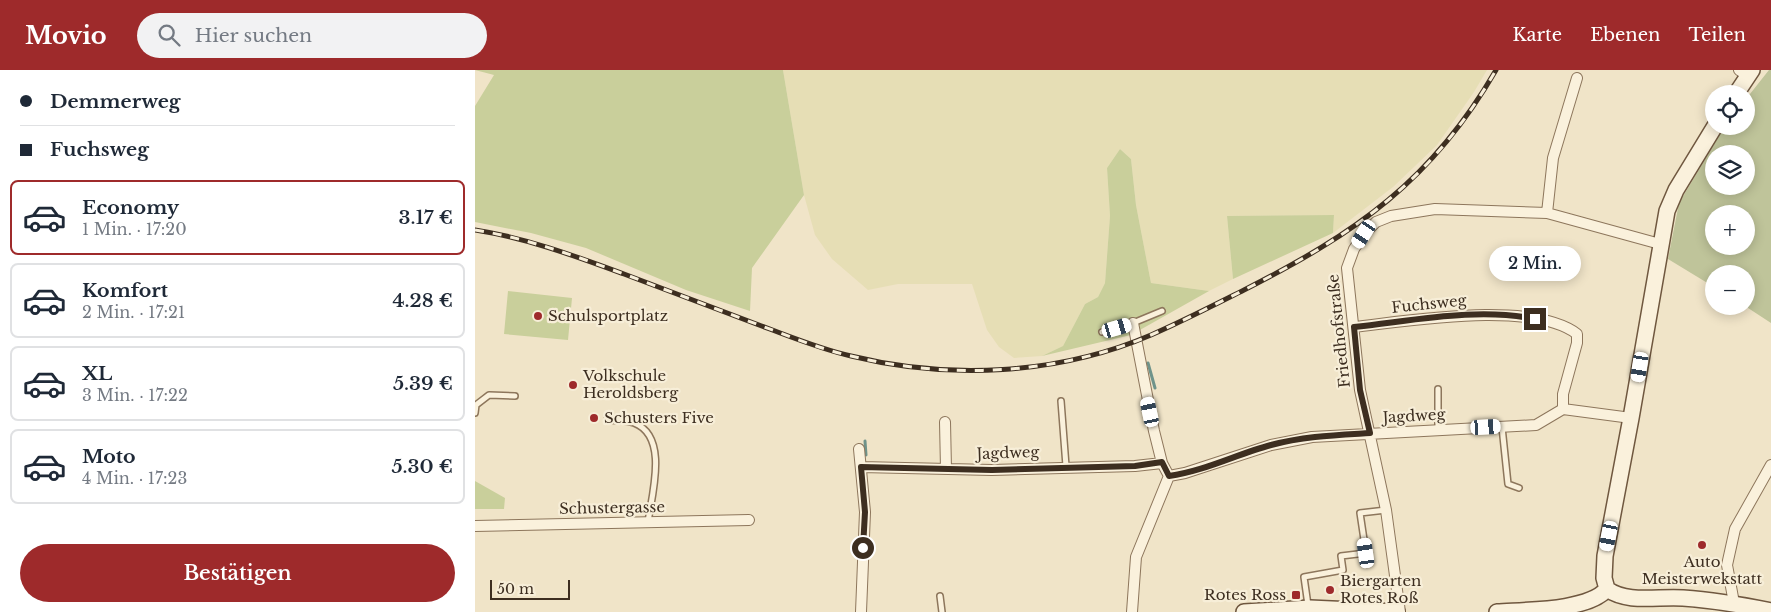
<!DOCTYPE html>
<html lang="de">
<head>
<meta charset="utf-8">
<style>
	body { margin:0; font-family:"Libre Baskerville",serif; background:#f2f2f3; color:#1f2937; height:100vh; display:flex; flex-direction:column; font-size:19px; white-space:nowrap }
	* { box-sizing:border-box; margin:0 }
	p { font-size:16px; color:#747a83 }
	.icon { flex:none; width:28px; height:28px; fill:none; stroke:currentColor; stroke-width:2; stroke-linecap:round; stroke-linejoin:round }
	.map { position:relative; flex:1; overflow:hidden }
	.drawer { display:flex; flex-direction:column; background:#fff; width:475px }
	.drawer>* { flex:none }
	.hud { display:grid; align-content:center; height:110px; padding:0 20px; background:#fff }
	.buttons { position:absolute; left:1230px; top:15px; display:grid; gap:10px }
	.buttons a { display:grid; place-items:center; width:50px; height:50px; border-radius:50%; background:#fff; box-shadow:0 2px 12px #0003; font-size:25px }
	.scale { position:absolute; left:15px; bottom:12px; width:80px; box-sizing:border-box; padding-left:5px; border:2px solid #3d2e20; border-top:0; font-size:14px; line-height:18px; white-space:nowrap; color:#3d2e20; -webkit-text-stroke:4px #f7eed8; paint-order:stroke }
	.end { position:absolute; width:22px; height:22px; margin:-11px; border:6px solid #3d2e20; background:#fff; box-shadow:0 0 0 2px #fff }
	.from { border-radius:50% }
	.bubble { position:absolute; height:35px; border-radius:18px; background:#fff; box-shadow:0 2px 12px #0003; font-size:16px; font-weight:600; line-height:35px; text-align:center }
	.car { position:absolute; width:15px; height:30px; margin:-15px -8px; border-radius:6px; box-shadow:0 0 4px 1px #0007; background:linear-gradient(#fff 24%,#345 0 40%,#fff 0 76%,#345 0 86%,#fff 0) }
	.hud b { display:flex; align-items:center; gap:18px; height:48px; font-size:19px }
	.hud b+b { border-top:1px solid #e0e1e3 }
	.hud i { width:12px; height:12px; background:#1f2937 }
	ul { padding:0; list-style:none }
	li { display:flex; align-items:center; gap:15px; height:75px; margin:0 10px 8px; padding:0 10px; border:2px solid #e0e1e3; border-radius:8px }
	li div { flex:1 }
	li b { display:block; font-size:19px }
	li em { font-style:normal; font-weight:600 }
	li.on { border-color:#9e2a2b }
	li>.icon { width:45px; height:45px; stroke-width:1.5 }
	.action { display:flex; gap:10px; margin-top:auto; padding:10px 20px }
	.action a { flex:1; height:58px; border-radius:30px; background:#9e2a2b; color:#fff; font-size:20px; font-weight:600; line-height:58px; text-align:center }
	header { display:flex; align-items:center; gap:30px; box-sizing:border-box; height:70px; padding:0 25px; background:#9e2a2b; color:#fff }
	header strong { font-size:24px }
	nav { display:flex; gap:28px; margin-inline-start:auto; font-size:18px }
	.search { width:350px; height:45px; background:#f2f2f3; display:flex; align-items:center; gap:12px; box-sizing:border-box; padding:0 18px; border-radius:28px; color:#747a83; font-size:19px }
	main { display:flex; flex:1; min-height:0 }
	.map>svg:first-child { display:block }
</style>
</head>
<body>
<header>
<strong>Movio</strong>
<div class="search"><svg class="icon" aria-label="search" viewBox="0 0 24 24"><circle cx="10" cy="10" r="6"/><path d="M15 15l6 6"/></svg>Hier suchen</div>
<nav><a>Karte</a><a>Ebenen</a><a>Teilen</a></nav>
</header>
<main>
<section class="drawer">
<div class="hud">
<b><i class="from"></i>Demmerweg</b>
<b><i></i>Fuchsweg</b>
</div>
<ul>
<li class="on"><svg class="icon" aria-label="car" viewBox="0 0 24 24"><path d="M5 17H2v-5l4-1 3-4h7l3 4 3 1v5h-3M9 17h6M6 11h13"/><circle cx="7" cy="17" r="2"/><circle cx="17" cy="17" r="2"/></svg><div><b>Economy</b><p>1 Min. · 17:20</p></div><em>3.17 €</em></li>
<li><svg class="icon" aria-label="car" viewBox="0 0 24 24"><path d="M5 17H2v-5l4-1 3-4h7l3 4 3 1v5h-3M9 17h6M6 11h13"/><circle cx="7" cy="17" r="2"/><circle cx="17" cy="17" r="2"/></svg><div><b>Komfort</b><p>2 Min. · 17:21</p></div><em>4.28 €</em></li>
<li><svg class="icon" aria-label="car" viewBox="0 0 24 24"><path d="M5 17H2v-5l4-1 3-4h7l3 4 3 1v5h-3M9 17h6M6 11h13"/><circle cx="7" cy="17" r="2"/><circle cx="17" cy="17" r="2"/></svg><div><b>XL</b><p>3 Min. · 17:22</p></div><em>5.39 €</em></li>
<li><svg class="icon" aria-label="car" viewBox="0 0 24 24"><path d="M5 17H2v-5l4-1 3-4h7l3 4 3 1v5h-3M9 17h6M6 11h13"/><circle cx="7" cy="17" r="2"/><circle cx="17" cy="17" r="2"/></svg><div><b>Moto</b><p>4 Min. · 17:23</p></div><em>5.30 €</em></li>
</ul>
<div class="action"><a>Bestätigen</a></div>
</section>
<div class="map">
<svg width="1296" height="542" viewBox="0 0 1296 542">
	<rect width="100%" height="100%" fill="#f0e4c8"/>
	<path fill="#e6deb5" d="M 308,0 L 1012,0 L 999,22 L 962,75 L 918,117 L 858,163 L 859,145 L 752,146 L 758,209 L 734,221 L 676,213 L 661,135 L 656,89 L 645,79 L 632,98 L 635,146 L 630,213 L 623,227 L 610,234 L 588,276 L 567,286 L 539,288 L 524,277 L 512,260 L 497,214 L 423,214 L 393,220 L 357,189 L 340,165 L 329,125 Z"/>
	<path fill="#c9cf9b" d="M 0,0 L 308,0 L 329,125 L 277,198 L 275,241 L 211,220 L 111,178 L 56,163 L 0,152 L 0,36 L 19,5 Z
		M 645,79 L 656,89 L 661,135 L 676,213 L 734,221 L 656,265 L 567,286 L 588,276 L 610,234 L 623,227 L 630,213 L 635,146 L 632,98 Z
		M 859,145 L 858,163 L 758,209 L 752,146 Z
		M 33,221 L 97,228 L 93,270 L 29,264 Z
		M 0,411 L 30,428 L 29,439 L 0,439 Z"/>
	<path fill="#bfc49a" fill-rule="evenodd" d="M 1294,0 L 1296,0 L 1296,253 L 1270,236 L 1271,204 L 1239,204 L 1239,217 L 1193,189 L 1204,133 L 1250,56 L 1271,56 L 1271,29 ZM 1239,84 L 1271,84 L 1271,116 L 1239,116 ZM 1239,144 L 1271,144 L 1271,176 L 1239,176 Z"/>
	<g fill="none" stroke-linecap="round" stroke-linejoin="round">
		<path stroke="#6f938a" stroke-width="3" d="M 673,293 L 680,318
			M 390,371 L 391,385"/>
		<g stroke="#8d765c" stroke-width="8">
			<path id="lane" d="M 627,262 L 658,253 L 687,241
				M 963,319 L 963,359
				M 586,331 L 591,396
				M 0,343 L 1,335 L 14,325 L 40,326
				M 132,350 C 141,351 151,350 159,353 C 194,366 177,424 173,452
				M 1027,357 L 1033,414 L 1044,418
				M 465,526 L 467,542
				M 833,535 L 829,507 L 868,500 L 866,486 L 891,483 L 885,443 L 911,440"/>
		</g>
		<g stroke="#8d765c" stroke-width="12">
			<path id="street" d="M 1264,0 L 1273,6
				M 1072,143 L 1078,88 L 1102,8
				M 879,257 C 934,251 1057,230 1102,264 L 1102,273 L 1088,324 L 1088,339
				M 470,352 L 471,399
				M 384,379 L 390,442 L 386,542
				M 386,397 L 517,400 L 660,396 L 687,393
				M 694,406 L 710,403 L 796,375 L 837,367 L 1061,355 L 1088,339 L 1156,348
				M 0,456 L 274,450
				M 1259,533 L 1252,495 L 1260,459 L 1296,395
				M 657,542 L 661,487 L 694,406 L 687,393 L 679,361 L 658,253
				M 925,542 L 911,440 L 885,320 L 872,198 L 879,179 L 889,164 L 901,152 L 916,146 L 960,139 L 1072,143 L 1185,174"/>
		</g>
		<g stroke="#6f573f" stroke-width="18">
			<path id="secondary" d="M 1261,24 L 1277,0
				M 1132,519 L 1129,508 L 1130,486 L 1156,348 L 1192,141 L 1201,120 L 1240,56
				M 1132,519 C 1153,534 1183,526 1208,528 C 1238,530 1267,535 1296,541
				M 769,542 L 835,538 L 922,542
				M 1022,542 C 1051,540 1113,541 1132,519"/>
		</g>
		<use href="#lane" stroke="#faf1dc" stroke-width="5"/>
		<use href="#street" stroke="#faf1dc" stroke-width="10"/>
		<use href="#secondary" stroke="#faf1dc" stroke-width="15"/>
		<g stroke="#3d2e20" stroke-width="5">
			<path id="rail" d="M 0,160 C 52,168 100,186 149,204 C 194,221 239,238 284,255 C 314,266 345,279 376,286 C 474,310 583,305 676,265 C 708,251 739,235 769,220 C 881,163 957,111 1021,0"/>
		</g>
		<use href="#rail" stroke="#f7eed8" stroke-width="3" stroke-dasharray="9" stroke-linecap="butt"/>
	</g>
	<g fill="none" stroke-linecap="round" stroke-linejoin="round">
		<path stroke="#3d2e20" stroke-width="6" d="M 388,478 L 390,442 L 386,397 L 517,400 L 660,396 L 687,392 L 694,406 C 730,401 762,384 796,375 C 829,366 862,365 895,363 L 885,320 L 879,257 C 937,251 1002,237 1060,249"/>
	</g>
	<g fill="#9e2a2b" stroke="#f7eed8" stroke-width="2">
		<circle cx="63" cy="246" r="5"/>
		<circle cx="98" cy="315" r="5"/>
		<circle cx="119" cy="348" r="5"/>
		<circle cx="1227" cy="475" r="5"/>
		<circle cx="855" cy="520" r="5"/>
		<rect x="816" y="520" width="10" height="10" rx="2.5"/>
	</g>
	<g text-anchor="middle" stroke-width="4.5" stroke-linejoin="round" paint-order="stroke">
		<g font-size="15" fill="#3d2e20" stroke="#f7eed8">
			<text transform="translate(954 234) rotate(-6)" y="5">Fuchsweg</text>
			<text transform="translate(864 261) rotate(-96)" y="5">Friedhofstraße</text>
			<text transform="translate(939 346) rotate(-3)" y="5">Jagdweg</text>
			<text transform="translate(533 383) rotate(-2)" y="5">Jagdweg</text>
			<text transform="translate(137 438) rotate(-1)" y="5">Schustergasse</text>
		</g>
		<g font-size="15" fill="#3d2e20" stroke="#f7eed8" text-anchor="start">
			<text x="73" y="251">Schulsportplatz</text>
			<text x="108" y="311">Volkschule<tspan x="108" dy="17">Heroldsberg</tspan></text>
			<text x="129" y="353">Schusters Five</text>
			<text x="1227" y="497" text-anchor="middle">Auto<tspan x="1227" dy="17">Meisterwekstatt</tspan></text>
			<text x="865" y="516">Biergarten<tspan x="865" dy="17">Rotes Roß</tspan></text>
			<text x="811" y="530" text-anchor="end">Rotes Ross</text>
		</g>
	</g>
</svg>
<div class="buttons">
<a><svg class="icon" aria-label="locate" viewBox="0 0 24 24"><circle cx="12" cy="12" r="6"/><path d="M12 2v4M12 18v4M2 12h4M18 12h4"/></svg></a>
<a><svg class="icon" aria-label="layers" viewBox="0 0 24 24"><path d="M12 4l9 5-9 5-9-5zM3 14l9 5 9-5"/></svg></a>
<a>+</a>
<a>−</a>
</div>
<div class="scale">50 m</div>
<i class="end from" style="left:388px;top:478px"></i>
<i class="end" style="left:1060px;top:249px"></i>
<div class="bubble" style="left:1014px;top:176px;width:92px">2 Min.</div>
<i class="car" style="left:889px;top:164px;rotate:213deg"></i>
<i class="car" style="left:642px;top:258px;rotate:74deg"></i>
<i class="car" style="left:1165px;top:297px;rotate:189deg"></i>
<i class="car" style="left:675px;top:342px;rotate:348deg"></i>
<i class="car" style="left:1011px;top:357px;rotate:87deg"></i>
<i class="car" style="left:1134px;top:466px;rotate:191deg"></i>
<i class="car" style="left:891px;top:483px;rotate:352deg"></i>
</div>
</main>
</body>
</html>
